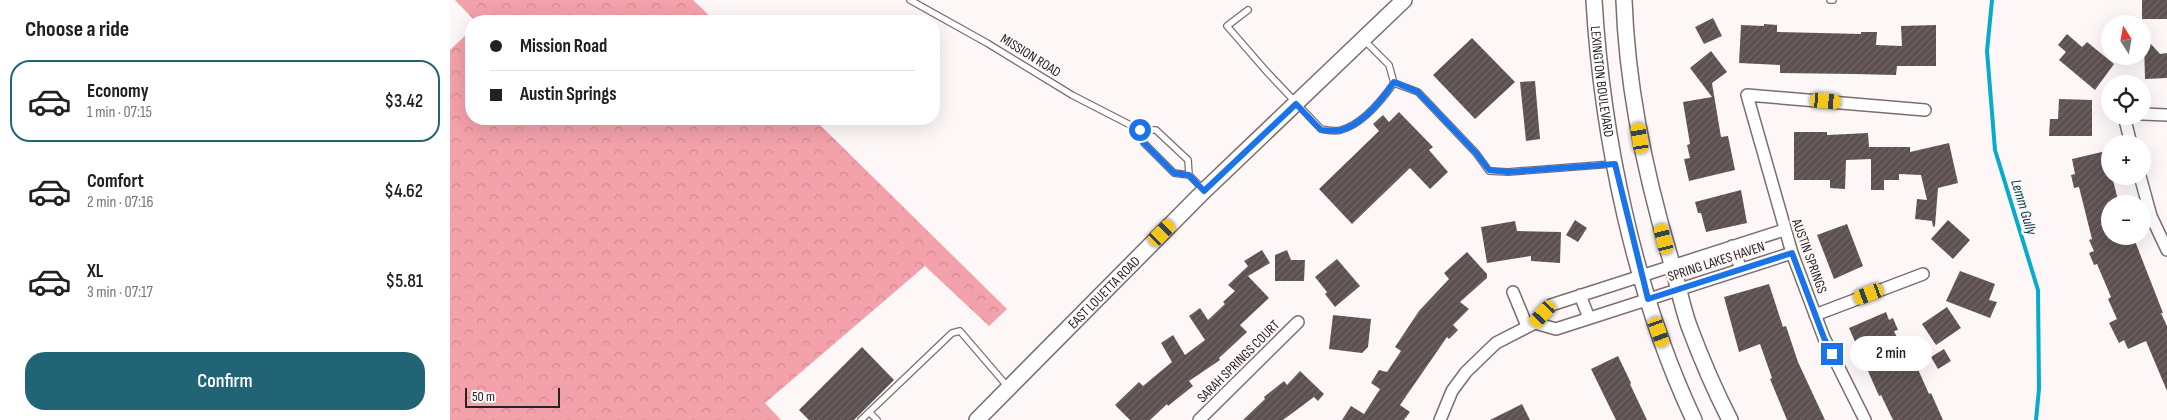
<!DOCTYPE html>
<html lang="en">
<head>
<meta charset="utf-8">
<style>
	body { margin:0; font-family:"Sofia Sans Condensed",sans-serif; background:#f2f2f2; color:#202124; height:100vh; display:flex; flex-direction:column; font-size:19px; white-space:nowrap }
	* { box-sizing:border-box; margin:0 }
	p { font-size:16px; color:#757577 }
	.icon { flex:none; width:28px; height:28px; fill:none; stroke:currentColor; stroke-width:2; stroke-linecap:round; stroke-linejoin:round }
	.map { position:relative; flex:1; overflow:hidden }
	.sheet { display:flex; flex-direction:column; background:#fff; width:450px }
	.sheet>* { flex:none }
	.hud { position:absolute; left:15px; top:15px; width:475px; height:110px; border-radius:20px; box-shadow:0 5px 20px #0002; display:grid; align-content:center; height:110px; padding:0 25px; background:#fff }
	.needle { width:32px; rotate:349deg }
	.controls { position:absolute; left:1651px; top:15px; display:grid; gap:10px }
	.controls a { display:grid; place-items:center; width:50px; height:50px; border-radius:50%; background:#fff; box-shadow:0 5px 20px #0002; font-size:25px }
	.scale { position:absolute; left:15px; bottom:12px; width:95px; box-sizing:border-box; padding-left:5px; border:2px solid #292323; border-top:0; font-size:14px; line-height:18px; white-space:nowrap; color:#292323; -webkit-text-stroke:4px #fef7f8; paint-order:stroke }
	.end { position:absolute; width:22px; height:22px; margin:-11px; border:6px solid #1a73e8; background:#fff; box-shadow:0 0 0 2px #fff }
	.from { border-radius:50% }
	.bubble { position:absolute; height:35px; border-radius:18px; background:#fff; box-shadow:0 5px 20px #0002; font-size:16px; font-weight:600; line-height:35px; text-align:center }
	.car { position:absolute; width:15px; height:30px; margin:-15px -8px; border-radius:6px; box-shadow:0 0 4px 1px #0007; background:linear-gradient(#f5c518 24%,#345 0 40%,#f5c518 0 76%,#345 0 86%,#f5c518 0) }
	.hud b { display:flex; align-items:center; gap:18px; height:48px; font-size:19px }
	.hud b+b { border-top:1px solid #e0e0e0 }
	.hud i { width:12px; height:12px; background:#202124 }
	ul { padding:0; list-style:none }
	li { display:flex; align-items:center; gap:15px; height:82px; margin:0 10px 8px; padding:0 15px; border:2px solid transparent; border-radius:20px }
	li div { flex:1 }
	li b { display:block; font-size:19px }
	li em { font-style:normal; font-weight:600 }
	li.current { border-color:#216476 }
	li>.icon { width:45px; height:45px; stroke-width:1.5 }
	h2 { padding:0 25px; font-size:22px; line-height:60px }
	.action { display:flex; gap:10px; margin-top:auto; padding:10px 25px }
	.action a { flex:1; height:58px; border-radius:20px; background:#216476; color:#fff; font-size:20px; font-weight:600; line-height:58px; text-align:center }
	main { display:flex; flex:1; min-height:0 }
	.map>svg:first-child { display:block }
</style>
</head>
<body>
<main>
<section class="sheet">
<h2>Choose a ride</h2>
<ul>
<li class="current"><svg class="icon" aria-label="car" viewBox="0 0 24 24"><path d="M5 17H2v-5l4-1 3-4h7l3 4 3 1v5h-3M9 17h6M6 11h13"/><circle cx="7" cy="17" r="2"/><circle cx="17" cy="17" r="2"/></svg><div><b>Economy</b><p>1 min · 07:15</p></div><em>$3.42</em></li>
<li><svg class="icon" aria-label="car" viewBox="0 0 24 24"><path d="M5 17H2v-5l4-1 3-4h7l3 4 3 1v5h-3M9 17h6M6 11h13"/><circle cx="7" cy="17" r="2"/><circle cx="17" cy="17" r="2"/></svg><div><b>Comfort</b><p>2 min · 07:16</p></div><em>$4.62</em></li>
<li><svg class="icon" aria-label="car" viewBox="0 0 24 24"><path d="M5 17H2v-5l4-1 3-4h7l3 4 3 1v5h-3M9 17h6M6 11h13"/><circle cx="7" cy="17" r="2"/><circle cx="17" cy="17" r="2"/></svg><div><b>XL</b><p>3 min · 07:17</p></div><em>$5.81</em></li>
</ul>
<div class="action"><a>Confirm</a></div>
</section>
<div class="map">
<svg width="1717" height="420" viewBox="0 0 1717 420">
	<defs>
		<pattern id="forest-crowns" width="20" height="18" patternUnits="userSpaceOnUse" patternTransform="scale(1.25)"><rect width="20" height="18" fill="#f3a1aa"/><path d="M2 6a3 3 0 1 1 6 0M12 15a3 3 0 1 1 6 0" fill="none" stroke="#d08a92"/></pattern>
		<pattern id="building-hatch" width="6" height="6" patternUnits="userSpaceOnUse" patternTransform="scale(1.25)"><rect width="6" height="6" fill="#5d5051"/><path d="M-1 1l2-2M0 6l6-6M5 7l2-2" fill="none" stroke="#716667"/></pattern>
	</defs>
	<rect width="100%" height="100%" fill="#fef7f8"/>
	<path fill="url(#forest-crowns)" d="M 5,0 L 243,0 L 265,21 L 25,21 Z
		M 21,30 L 21,119 L 364,119 L 557,309 L 539,326 L 475,266 L 315,403 L 331,420 L 0,420 L 0,50 Z"/>
	<g fill="none" stroke-linecap="round" stroke-linejoin="round">
		<path stroke="#07abcd" stroke-width="4" d="M 1542,0 L 1537,51 L 1545,150 L 1588,290 L 1589,389 L 1586,420"/>
	</g>
	<path fill="url(#building-hatch)" d="M 1692,0 L 1717,0 L 1717,19 L 1692,19 Z
		M 1263,18 L 1272,36 L 1254,44 L 1245,27 Z
		M 1314,24 L 1327,25 L 1327,32 L 1411,34 L 1411,32 L 1427,32 L 1426,45 L 1452,46 L 1451,26 L 1486,25 L 1486,66 L 1447,66 L 1446,75 L 1404,74 L 1330,73 L 1330,65 L 1289,63 L 1291,25 L 1314,26 Z
		M 1617,34 L 1632,47 L 1637,42 L 1664,64 L 1645,90 L 1609,60 L 1616,52 L 1608,45 Z
		M 1022,38 L 1065,82 L 1025,119 L 983,75 Z
		M 1694,43 L 1701,44 L 1710,54 L 1717,53 L 1717,78 L 1695,79 Z
		M 1261,51 L 1277,72 L 1262,83 L 1271,137 L 1278,136 L 1285,170 L 1239,181 L 1234,159 L 1240,158 L 1237,145 L 1240,144 L 1233,102 L 1262,97 L 1240,68 Z
		M 1085,81 L 1090,139 L 1076,141 L 1070,82 Z
		M 1609,99 L 1642,100 L 1642,136 L 1599,136 L 1600,119 L 1608,119 Z
		M 949,112 L 983,147 L 979,150 L 998,172 L 980,189 L 960,168 L 902,224 L 869,189 L 929,131 L 923,124 L 933,115 L 939,122 Z
		M 1344,132 L 1377,132 L 1377,135 L 1418,133 L 1419,147 L 1460,147 L 1460,152 L 1499,143 L 1508,183 L 1488,188 L 1485,226 L 1483,227 L 1482,221 L 1465,219 L 1467,199 L 1477,200 L 1471,175 L 1449,174 L 1449,180 L 1434,180 L 1434,190 L 1421,190 L 1421,159 L 1396,160 L 1395,189 L 1380,188 L 1380,180 L 1344,180 Z
		M 1656,151 L 1660,176 L 1662,176 L 1669,204 L 1660,204 L 1660,236 L 1683,236 L 1713,313 L 1711,313 L 1717,326 L 1717,391 L 1696,341 L 1678,349 L 1674,340 L 1669,343 L 1659,323 L 1667,319 L 1658,299 L 1661,297 L 1647,264 L 1644,265 L 1639,253 L 1644,251 L 1639,240 L 1642,239 L 1629,187 L 1624,188 L 1621,175 L 1625,174 L 1622,159 Z
		M 1291,190 L 1297,223 L 1256,232 L 1251,213 L 1248,213 L 1245,202 Z
		M 1125,220 L 1137,228 L 1128,242 L 1116,235 Z
		M 1498,220 L 1520,240 L 1503,259 L 1481,239 Z
		M 1065,221 L 1067,231 L 1111,232 L 1110,263 L 1081,261 L 1081,256 L 1037,263 L 1031,227 Z
		M 1397,224 L 1413,266 L 1384,279 L 1367,235 Z
		M 812,250 L 820,263 L 798,276 L 819,298 L 790,325 L 797,332 L 769,358 L 770,360 L 739,381 L 743,386 L 718,406 L 717,404 L 700,420 L 680,420 L 665,405 L 689,382 L 693,386 L 722,362 L 711,343 L 723,335 L 735,355 L 755,340 L 739,316 L 750,308 L 758,320 L 775,304 L 773,302 L 785,291 L 778,285 L 798,266 L 794,261 Z
		M 837,250 L 841,260 L 855,260 L 854,281 L 825,281 L 825,255 Z
		M 1017,252 L 1037,274 L 1037,278 L 1010,302 L 1019,309 L 1003,325 L 1008,330 L 999,339 L 997,337 L 950,405 L 960,412 L 954,420 L 892,420 L 901,406 L 914,414 L 930,389 L 921,383 L 929,370 L 937,372 L 951,351 L 945,347 L 969,311 L 999,279 L 994,273 Z
		M 887,259 L 910,286 L 885,307 L 875,294 L 877,292 L 865,277 Z
		M 1510,271 L 1545,284 L 1539,300 L 1547,302 L 1540,318 L 1496,301 Z
		M 1319,284 L 1333,327 L 1336,326 L 1348,362 L 1375,420 L 1337,420 L 1320,379 L 1322,378 L 1310,344 L 1289,352 L 1274,297 Z
		M 1497,307 L 1511,328 L 1486,345 L 1472,324 Z
		M 1436,312 L 1439,320 L 1443,318 L 1448,330 L 1444,331 L 1452,349 L 1458,347 L 1479,394 L 1481,393 L 1493,420 L 1443,420 L 1431,395 L 1429,396 L 1399,328 Z
		M 883,315 L 921,319 L 918,347 L 912,353 L 879,349 Z
		M 412,347 L 444,380 L 404,420 L 359,420 L 349,410 Z
		M 1494,349 L 1501,361 L 1488,369 L 1481,357 Z
		M 1168,356 L 1181,383 L 1180,384 L 1197,420 L 1166,420 L 1141,369 Z
		M 850,371 L 874,394 L 868,401 L 864,397 L 833,420 L 793,420 L 815,399 L 814,397 L 834,381 L 837,385 Z
		M 1072,404 L 1080,420 L 1040,420 Z"/>
	<g fill="none" stroke-linecap="round" stroke-linejoin="round">
		<g stroke="#7c6e6f" stroke-width="8">
			<path id="service" d="M 460,0 L 537,43 L 622,95 L 690,130 L 706,130 L 738,160 L 739,175 L 754,190
				M 1380,0 L 1383,0
				M 798,10 L 777,26 L 817,72 L 871,129 C 877,130 885,132 891,130 C 913,124 932,100 944,83 L 939,65 L 913,39
				M 944,83 L 968,92 L 1026,153 L 1039,171 L 1058,172 L 1162,164
				M 690,130 L 694,143 L 724,173 L 739,175
				M 419,412 L 427,420
				M 411,420 L 502,333 L 510,331 L 558,387"/>
		</g>
		<g stroke="#7c6e6f" stroke-width="14">
			<path id="minor" d="M 1692,114 L 1717,115
				M 1674,116 L 1681,144
				M 1690,176 L 1701,216 L 1717,250
				M 1282,246 L 1291,269
				M 1063,292 L 1077,326
				M 1130,295 L 1139,318
				M 1365,315 L 1473,274
				M 1085,323 L 1106,329 L 1342,253
				M 749,420 L 848,322
				M 990,420 L 1002,391 L 1016,372 L 1046,343 L 1085,323 L 1101,305 L 1334,230
				M 1415,420 L 1374,338 L 1342,253 L 1297,95 L 1475,110"/>
		</g>
		<g stroke="#7c6e6f" stroke-width="18">
			<g id="secondary">
				<path id="s1" d="M 1144,0 C 1152,137 1185,295 1244,420"/>
				<path d="M 1174,0 C 1177,90 1196,178 1222,264 C 1228,285 1232,306 1239,326 C 1251,358 1264,389 1280,420"/>
				<path id="s2" d="M 527,420 L 754,191 L 954,0"/>
			</g>
		</g>
		<use href="#service" stroke="#fff" stroke-width="5.5"/>
		<use href="#minor" stroke="#fff" stroke-width="11"/>
		<use href="#secondary" stroke="#fff" stroke-width="15"/>
	</g>
	<g fill="none" stroke-linecap="round" stroke-linejoin="round">
		<path stroke="#1a73e8" stroke-width="6" d="M 690,130 L 694,143 L 724,173 L 739,175 L 754,191 L 846,104 L 871,130 C 877,130 885,132 891,130 C 913,124 932,100 944,82 L 968,92 L 1026,153 L 1039,170 L 1058,172 L 1165,164 L 1198,299 L 1342,253 L 1374,338 L 1382,354"/>
	</g>
	<g text-anchor="middle" stroke-width="5" stroke-linejoin="round" paint-order="stroke">
		<g font-size="14" fill="#292323" stroke="#fef7f8">
			<text transform="translate(581 55) rotate(32)" y="5">MISSION ROAD</text>
			<text dy="5" stroke="none"><textPath href="#s1" startOffset="82">LEXINGTON BOULEVARD</textPath></text>
			<text transform="translate(1360 256) rotate(70)" y="5">AUSTIN SPRINGS</text>
			<text transform="translate(1266 261) rotate(-18)" y="5">SPRING LAKES HAVEN</text>
			<text dy="5" stroke="none"><textPath href="#s2" startOffset="180">EAST LOUETTA ROAD</textPath></text>
			<text transform="translate(788 361) rotate(-45)" y="5">SARAH SPRINGS COURT</text>
		</g>
		<g font-size="15" font-style="italic" fill="#01404e" stroke="#fef7f8">
			<text transform="translate(1574 207) rotate(73)" y="5">Lemm Gully</text>
		</g>
	</g>
</svg>
<div class="controls">
<a><svg class="needle" viewBox="-14 -14 28 28"><path d="M0-13l5 13h-10z" fill="#e53935"/><path d="M0 13l5-13h-10z" fill="#757577"/></svg></a>
<a><svg class="icon" aria-label="locate" viewBox="0 0 24 24"><circle cx="12" cy="12" r="6"/><path d="M12 2v4M12 18v4M2 12h4M18 12h4"/></svg></a>
<a>+</a>
<a>−</a>
</div>
<div class="scale">50 m</div>
<i class="end from" style="left:690px;top:130px"></i>
<i class="end" style="left:1382px;top:354px"></i>
<div class="bubble" style="left:1400px;top:336px;width:82px">2 min</div>
<i class="car" style="left:1376px;top:101px;rotate:95deg"></i>
<i class="car" style="left:1190px;top:138px;rotate:351deg"></i>
<i class="car" style="left:712px;top:233px;rotate:45deg"></i>
<i class="car" style="left:1214px;top:239px;rotate:346deg"></i>
<i class="car" style="left:1419px;top:294px;rotate:249deg"></i>
<i class="car" style="left:1093px;top:314px;rotate:222deg"></i>
<i class="car" style="left:1209px;top:332px;rotate:160deg"></i>
<div class="hud">
<b><i class="from"></i>Mission Road</b>
<b><i></i>Austin Springs</b>
</div>
</div>
</main>
</body>
</html>
